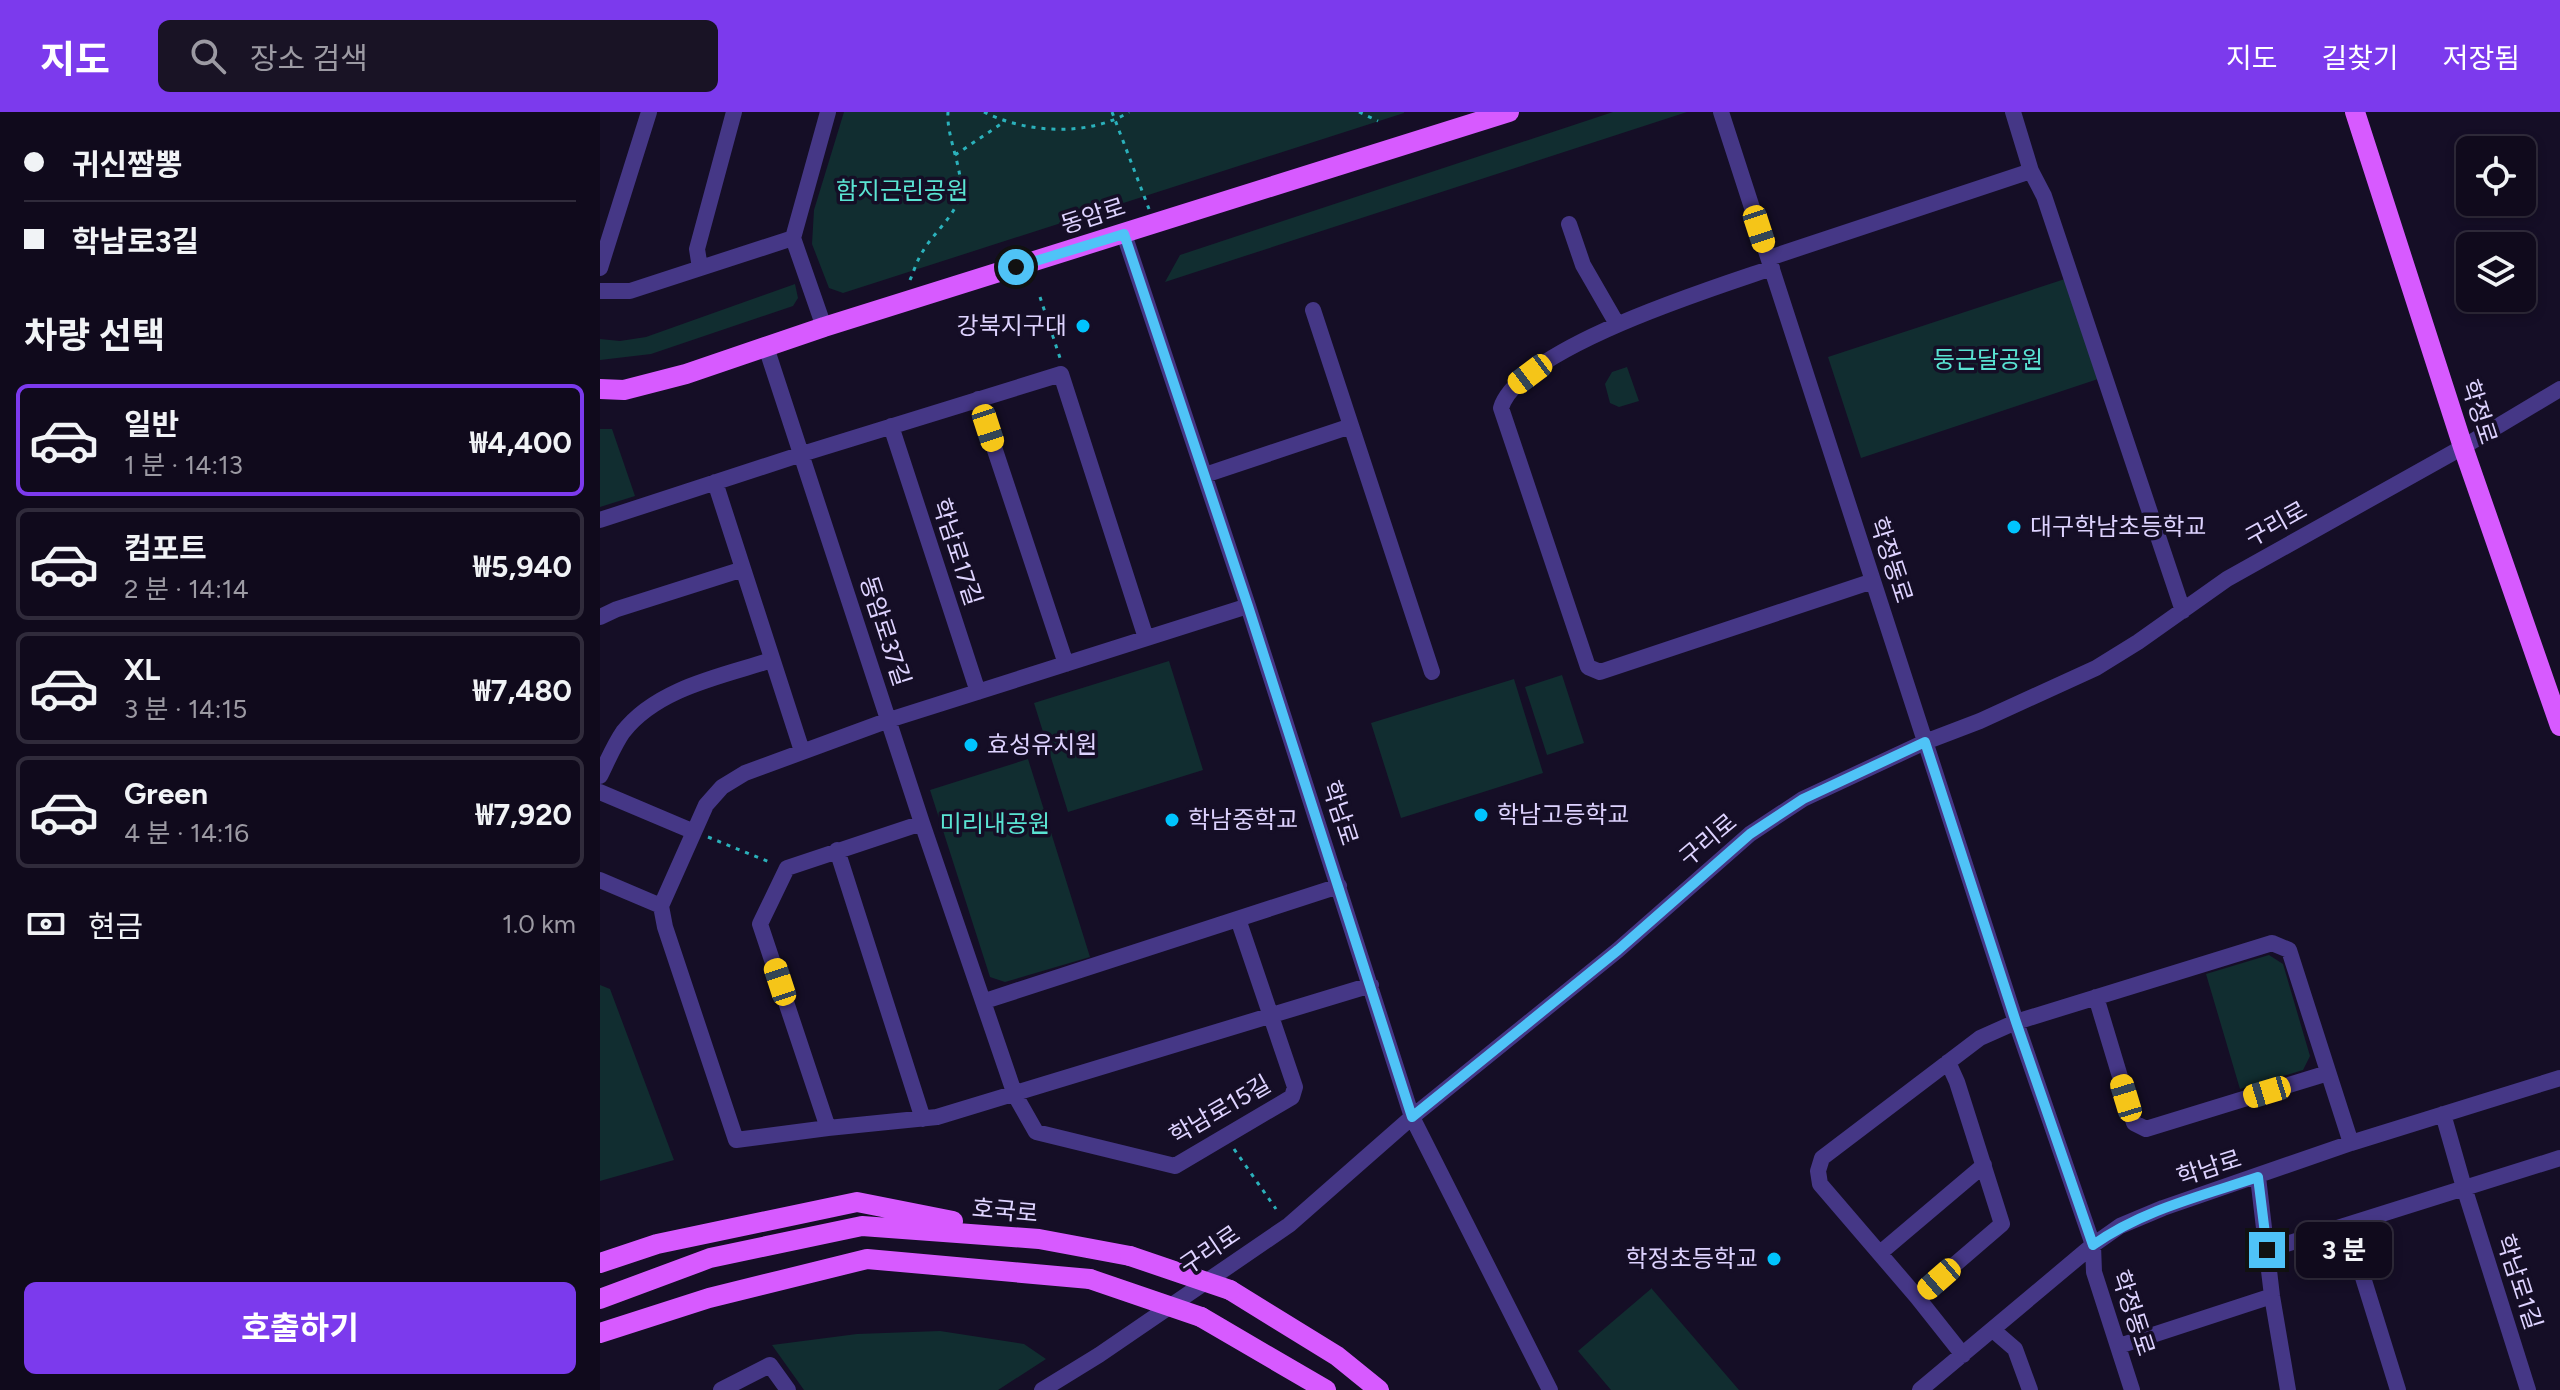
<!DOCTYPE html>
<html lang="ko">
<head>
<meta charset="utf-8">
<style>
	body { margin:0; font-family:Figtree,"Noto Sans KR",sans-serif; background:#191325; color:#f1f3f6; height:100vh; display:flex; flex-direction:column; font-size:30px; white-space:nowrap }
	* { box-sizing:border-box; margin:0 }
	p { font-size:26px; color:#9c9aa3 }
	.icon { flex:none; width:44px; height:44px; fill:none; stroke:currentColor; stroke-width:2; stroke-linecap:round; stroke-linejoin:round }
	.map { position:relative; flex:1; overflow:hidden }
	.panel { display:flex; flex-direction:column; background:#100a1c; width:600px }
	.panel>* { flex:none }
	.hud { display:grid; align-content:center; height:176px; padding:0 24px; background:#100a1c }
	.tools { position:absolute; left:1856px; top:24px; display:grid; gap:16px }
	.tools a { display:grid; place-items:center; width:80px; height:80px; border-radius:12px; background:#100a1c; box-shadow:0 4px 12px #0003,0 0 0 2px #302b3b; font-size:40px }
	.end { position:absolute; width:36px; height:36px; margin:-18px; border:10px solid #4fc3f7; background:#111; box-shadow:0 0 0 4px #111 }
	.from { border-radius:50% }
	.bubble { position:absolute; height:56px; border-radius:12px; background:#100a1c; box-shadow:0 4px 12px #0003,0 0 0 2px #302b3b; font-size:26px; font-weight:700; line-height:56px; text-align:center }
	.car { position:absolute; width:24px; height:48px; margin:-24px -12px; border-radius:10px; box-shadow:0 0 6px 2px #0007; background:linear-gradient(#f5c518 24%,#345 0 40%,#f5c518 0 76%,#345 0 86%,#f5c518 0) }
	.hud b { display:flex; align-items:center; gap:28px; height:76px; font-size:30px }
	.hud b+b { border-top:2px solid #302b3b }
	.hud i { width:20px; height:20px; background:#f1f3f6 }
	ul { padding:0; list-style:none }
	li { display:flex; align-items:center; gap:24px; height:112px; margin:0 16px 12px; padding:0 8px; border:4px solid #302b3b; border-radius:12px }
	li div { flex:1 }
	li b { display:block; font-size:30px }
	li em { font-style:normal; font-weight:700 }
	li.current { border-color:#7c3aed }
	li>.icon { width:72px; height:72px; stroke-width:1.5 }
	h2 { padding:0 24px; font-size:36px; line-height:96px }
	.pay { display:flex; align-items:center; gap:20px; height:88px; padding:0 24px; font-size:30px }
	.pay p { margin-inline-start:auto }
	.cta { display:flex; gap:16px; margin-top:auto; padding:16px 24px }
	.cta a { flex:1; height:92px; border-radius:12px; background:#7c3aed; color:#fff; font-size:32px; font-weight:700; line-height:92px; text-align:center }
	header { display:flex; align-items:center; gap:48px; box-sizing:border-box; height:112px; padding:0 40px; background:#7c3aed; color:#fff }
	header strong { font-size:38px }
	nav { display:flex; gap:44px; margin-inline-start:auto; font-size:28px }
	.search { width:560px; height:72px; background:#191325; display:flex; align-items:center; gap:20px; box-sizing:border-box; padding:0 28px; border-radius:12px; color:#9c9aa3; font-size:30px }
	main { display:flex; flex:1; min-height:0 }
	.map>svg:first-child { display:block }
</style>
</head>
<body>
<header>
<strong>지도</strong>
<div class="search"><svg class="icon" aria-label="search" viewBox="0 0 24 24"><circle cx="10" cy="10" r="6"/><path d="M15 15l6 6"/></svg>장소 검색</div>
<nav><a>지도</a><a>길찾기</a><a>저장됨</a></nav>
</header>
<main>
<section class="panel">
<div class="hud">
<b><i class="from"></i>귀신짬뽕</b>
<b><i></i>학남로3길</b>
</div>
<h2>차량 선택</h2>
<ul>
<li class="current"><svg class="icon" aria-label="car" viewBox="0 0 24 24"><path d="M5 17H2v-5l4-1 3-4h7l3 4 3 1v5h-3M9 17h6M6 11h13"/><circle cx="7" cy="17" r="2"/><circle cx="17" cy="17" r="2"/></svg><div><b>일반</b><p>1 분 · 14:13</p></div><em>₩4,400</em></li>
<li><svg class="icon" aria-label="car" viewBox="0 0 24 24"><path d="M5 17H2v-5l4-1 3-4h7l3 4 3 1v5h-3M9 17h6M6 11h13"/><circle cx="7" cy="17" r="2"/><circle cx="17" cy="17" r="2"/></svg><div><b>컴포트</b><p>2 분 · 14:14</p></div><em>₩5,940</em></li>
<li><svg class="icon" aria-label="car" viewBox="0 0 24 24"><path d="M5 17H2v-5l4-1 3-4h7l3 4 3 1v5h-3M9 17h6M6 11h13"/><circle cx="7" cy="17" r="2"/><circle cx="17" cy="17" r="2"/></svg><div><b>XL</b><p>3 분 · 14:15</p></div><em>₩7,480</em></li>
<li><svg class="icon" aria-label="car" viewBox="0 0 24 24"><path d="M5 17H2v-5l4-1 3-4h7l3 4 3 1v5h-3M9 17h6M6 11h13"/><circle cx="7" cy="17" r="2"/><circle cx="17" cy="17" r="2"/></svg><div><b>Green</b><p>4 분 · 14:16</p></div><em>₩7,920</em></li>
</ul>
<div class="pay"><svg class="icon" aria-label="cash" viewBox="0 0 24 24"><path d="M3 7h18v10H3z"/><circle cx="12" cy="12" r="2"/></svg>현금<p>1.0 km</p></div>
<div class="cta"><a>호출하기</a></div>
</section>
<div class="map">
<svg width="1960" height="1278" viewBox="0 0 1960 1278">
	<rect width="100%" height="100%" fill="#150e26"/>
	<path fill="#112d30" d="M 244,0 L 804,0 L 804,1 L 243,181 L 229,176 L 212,132 L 214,98 Z
		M 1013,0 L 1087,0 L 565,170 L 580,143 Z
		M 1465,167 L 1498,267 L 1261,346 L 1228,245 Z
		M 195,172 L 198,186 L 193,194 L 51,242 L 0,248 L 0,227 L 20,229 L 46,225 Z
		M 1027,255 L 1039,289 L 1019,295 L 1010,291 L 1005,272 L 1012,260 Z
		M 0,317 L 12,317 L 35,384 L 0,395 Z
		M 569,549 L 603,658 L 468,700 L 434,591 Z
		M 962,563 L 984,631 L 947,643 L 925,575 Z
		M 914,567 L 943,661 L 801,706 L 771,611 Z
		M 428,647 L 490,845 L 405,870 L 390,865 L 330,678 Z
		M 1669,843 L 1683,852 L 1710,944 L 1703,958 L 1640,977 L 1606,862 Z
		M 0,873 L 10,877 L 74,1048 L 0,1069 Z
		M 1052,1176 L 1052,1177 L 1139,1278 L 1011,1278 L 978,1239 Z
		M 340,1219 L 424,1232 L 446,1247 L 398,1278 L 204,1278 L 172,1233 L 257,1222 Z"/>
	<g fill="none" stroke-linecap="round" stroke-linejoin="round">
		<path stroke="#2bb1bb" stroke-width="3" stroke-dasharray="4 6" stroke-linecap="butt" d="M 384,0 C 425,21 489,25 529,0
			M 512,0 L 549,97
			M 759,0 L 778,9
			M 355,43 L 404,10
			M 310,168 C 314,159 317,148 323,139 C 333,121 357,103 360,81 C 364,58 346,25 348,0
			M 440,185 L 460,246
			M 108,725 L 172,751
			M 634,1037 L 676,1097"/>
		<path stroke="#453786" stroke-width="16" d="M 1121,0 L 1416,910 L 1493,1133 L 1494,1160 L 1532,1278
			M 1413,0 L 1431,59 L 1444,84 L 1583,499
			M 969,112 L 983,153 L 1017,212
			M 524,122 L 648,494 L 812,1005 L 950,1278
			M 1169,146 L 1431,59
			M 0,156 L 49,0
			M 100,156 L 97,137 L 134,0
			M 1172,156 C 1114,176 919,236 901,296 L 988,555 L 1000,560 L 1273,469
			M 0,179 L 30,179 L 193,126
			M 713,198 L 832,560
			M 224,215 L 193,126 L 228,0
			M 166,235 L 322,711 L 415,983 L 436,1020 L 575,1054 L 692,985 L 695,975 L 638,807
			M 378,287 L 466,552
			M 291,314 L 378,580
			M 605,363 L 751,314
			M 115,370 L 202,639
			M 0,408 L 202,342 L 461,262 L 546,526
			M 0,505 L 17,497 L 143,457
			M 0,664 C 7,650 14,633 23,620 C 57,576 122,564 172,548
			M 0,680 L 92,719
			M 237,738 L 323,1007
			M 0,768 L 61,794 L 65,815 L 136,1028 L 228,1016 L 337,1005 L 771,873
			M 61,794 L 106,693 L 122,675 L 145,661 L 289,608 L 648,494
			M 1496,885 L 1534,1011 L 1546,1017 L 1728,961
			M 385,889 L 739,774
			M 1843,1002 L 1863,1072 L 1928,1278
			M 228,1016 L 160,812 L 187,756 L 322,711
			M 1658,1065 L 1672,1184 L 1688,1278
			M 1747,1114 L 1798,1278
			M 1667,1138 L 1960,1046
			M 1280,1141 L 1384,1053
			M 1317,1185 L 1402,1112 L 1357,970 L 1348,950
			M 1393,1218 L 1415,1237 L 1430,1278
			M 1519,1234 L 1672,1184
			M 1363,1243 L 1317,1185 L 1220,1072 L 1218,1059 L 1222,1046 L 1380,926 L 1416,910 L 1672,831 L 1689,838 L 1751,1031
			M 121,1278 L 170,1253 L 188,1278
			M 442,1278 L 499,1243 L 689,1113 L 812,1005 L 1018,838 L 1150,722 L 1203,687 L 1325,630 L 1380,609 L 1496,556 L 1538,530 L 1627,467 L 1863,335 L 1960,277
			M 1320,1278 L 1493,1133 L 1520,1114 L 1563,1096 L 1751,1031 L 1960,966"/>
		<path stroke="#d75aff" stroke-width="20" d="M 1755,0 L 1863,335 L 1960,614
			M 0,277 L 24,278 L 86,262 L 224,215 L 909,0
			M 0,1151 L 57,1132 L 257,1090 L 353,1109
			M 630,1178 L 737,1244 L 779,1278
			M 0,1187 L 110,1146 L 262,1114 L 439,1127 L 530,1144
			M 601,1205 L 726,1278
			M 0,1221 L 109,1186 L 267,1147 L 490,1167"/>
		<path stroke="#d75aff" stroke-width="20" d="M 530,1144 L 630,1178
			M 490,1167 L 601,1205"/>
	</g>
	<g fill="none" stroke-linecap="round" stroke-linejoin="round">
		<path stroke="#4fc3f7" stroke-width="10" d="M 416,155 L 524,122 L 648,494 L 812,1005 L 1018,838 L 1150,722 L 1203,687 L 1325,630 L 1416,910 L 1493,1133 C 1542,1098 1601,1084 1658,1065 L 1667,1138"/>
	</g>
	<g fill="#00c4fe" stroke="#150e26" stroke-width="3">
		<circle cx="483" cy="214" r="8"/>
		<circle cx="1414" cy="415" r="8"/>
		<circle cx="371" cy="633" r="8"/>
		<circle cx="881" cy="703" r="8"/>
		<circle cx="572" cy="708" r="8"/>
		<circle cx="1174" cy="1147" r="8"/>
	</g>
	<g text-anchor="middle" stroke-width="7" stroke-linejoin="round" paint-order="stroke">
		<g font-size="24" fill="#5ae4d3" stroke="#150e26">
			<text x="302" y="87">함지근린공원</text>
			<text x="1388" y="256">둥근달공원</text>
			<text x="395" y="720">미리내공원</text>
		</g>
		<g font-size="24" fill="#ded3ff" stroke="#150e26">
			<text transform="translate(493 104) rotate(-18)" y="8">동암로</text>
			<text transform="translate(1879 300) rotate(72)" y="8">학정로</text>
			<text transform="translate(1676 412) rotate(-29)" y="8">구리로</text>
			<text transform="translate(357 440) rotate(72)" y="8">학남로17길</text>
			<text transform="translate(1291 448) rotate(72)" y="8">학정동로</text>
			<text transform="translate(285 519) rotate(72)" y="8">동암로37길</text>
			<text transform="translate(740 701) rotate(72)" y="8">학남로</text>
			<text transform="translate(1108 728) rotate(-40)" y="8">구리로</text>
			<text transform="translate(620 998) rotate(-30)" y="8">학남로15길</text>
			<text transform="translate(1609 1056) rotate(-18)" y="8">학남로</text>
			<text transform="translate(405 1099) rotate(5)" y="8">호국로</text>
			<text transform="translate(610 1138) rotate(-34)" y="8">구리로</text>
			<text transform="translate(1919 1170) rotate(72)" y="8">학남로1길</text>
			<text transform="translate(1533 1201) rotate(72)" y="8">학정동로</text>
		</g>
		<g font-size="24" fill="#ded3ff" stroke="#150e26" text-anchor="start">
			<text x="467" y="222" text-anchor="end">강북지구대</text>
			<text x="1430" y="423">대구학남초등학교</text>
			<text x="387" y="641">효성유치원</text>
			<text x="897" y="711">학남고등학교</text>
			<text x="588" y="716">학남중학교</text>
			<text x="1158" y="1155" text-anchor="end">학정초등학교</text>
		</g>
	</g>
</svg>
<div class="tools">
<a><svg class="icon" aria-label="locate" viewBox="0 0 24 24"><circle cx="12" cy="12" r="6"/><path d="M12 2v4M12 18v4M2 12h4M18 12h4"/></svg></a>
<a><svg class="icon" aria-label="layers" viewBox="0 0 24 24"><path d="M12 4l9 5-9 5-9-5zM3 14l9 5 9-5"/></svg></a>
</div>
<i class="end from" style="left:416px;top:155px"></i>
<i class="end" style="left:1667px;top:1138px"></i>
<div class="bubble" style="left:1696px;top:1110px;width:96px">3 분</div>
<i class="car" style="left:1159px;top:117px;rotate:162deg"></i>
<i class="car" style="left:930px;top:262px;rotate:233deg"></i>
<i class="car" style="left:388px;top:316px;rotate:162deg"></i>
<i class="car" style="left:180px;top:870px;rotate:342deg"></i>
<i class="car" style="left:1667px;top:980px;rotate:253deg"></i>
<i class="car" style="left:1526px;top:986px;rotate:343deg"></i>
<i class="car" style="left:1339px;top:1167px;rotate:229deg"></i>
</div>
</main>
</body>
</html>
